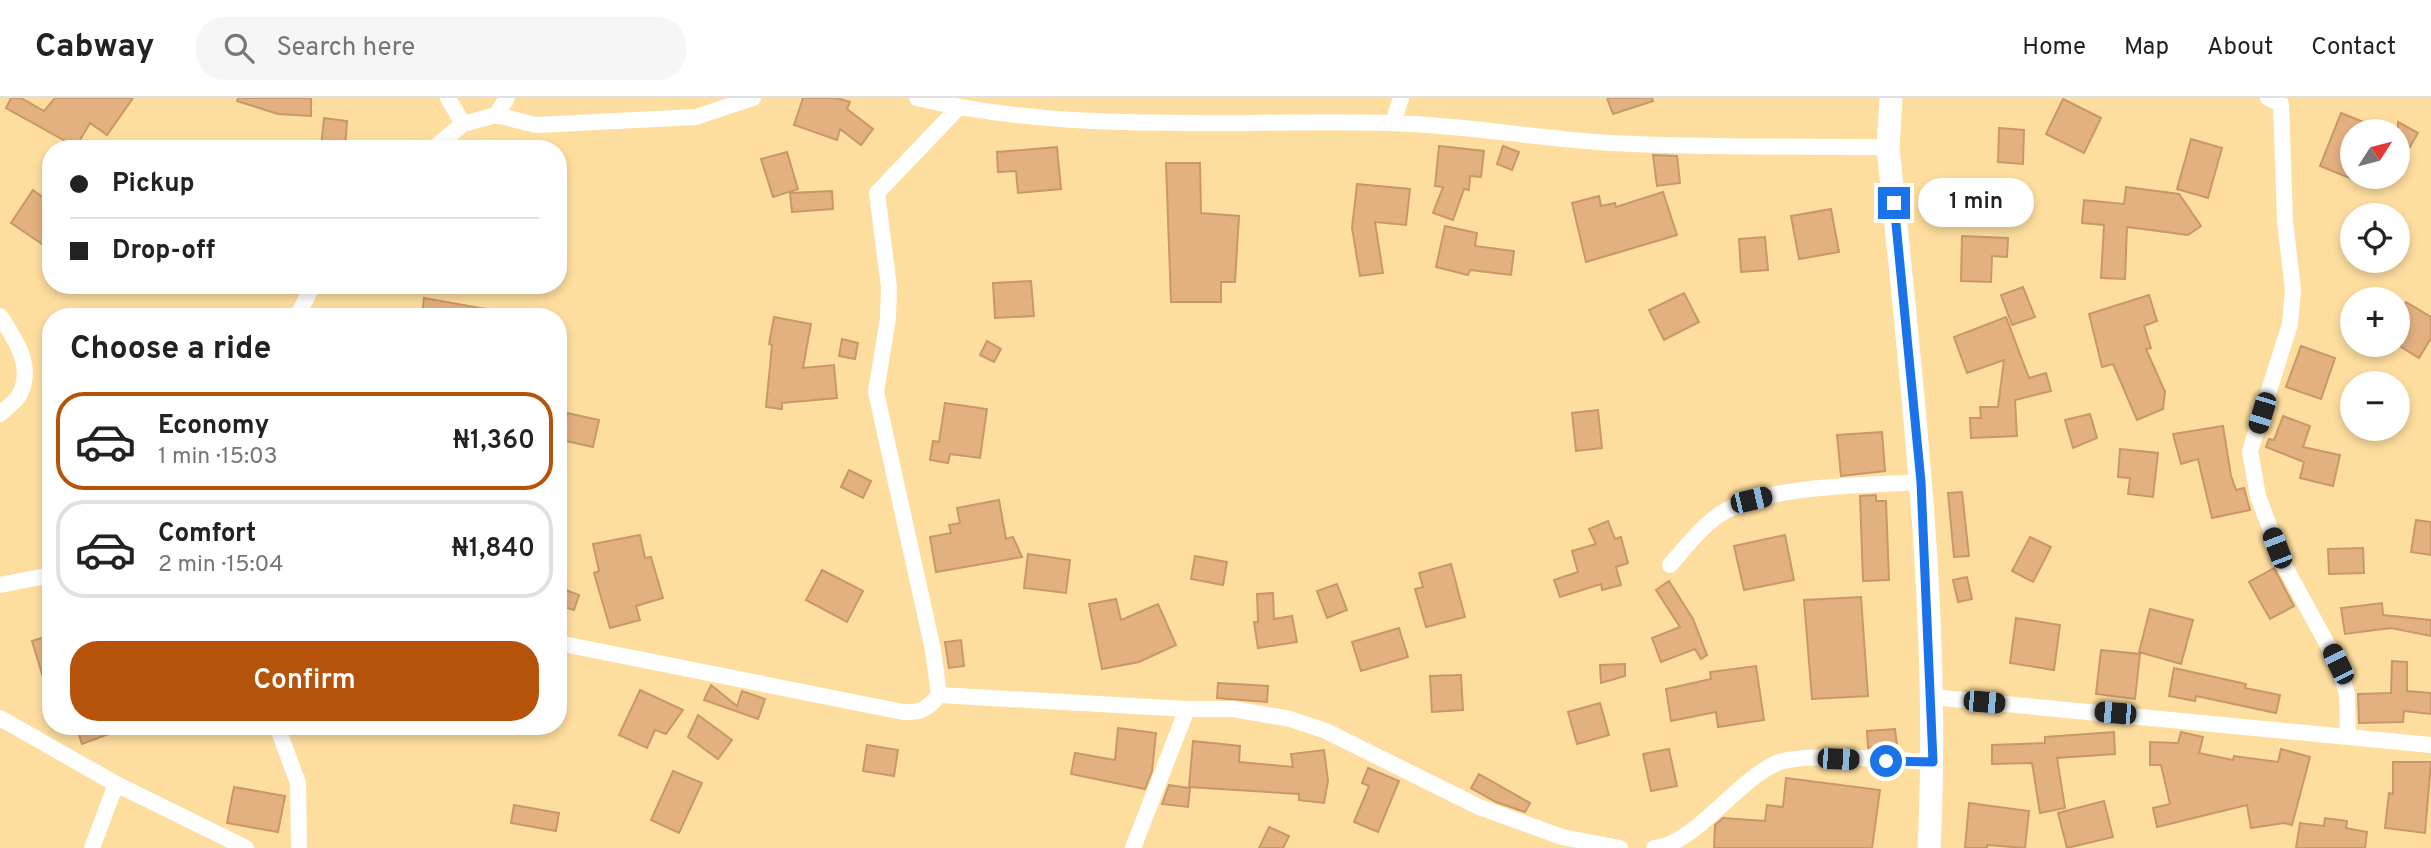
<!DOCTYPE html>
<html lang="en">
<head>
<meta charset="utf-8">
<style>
	body { margin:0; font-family:Overpass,sans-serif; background:#f6f6f6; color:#222; height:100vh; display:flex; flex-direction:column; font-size:26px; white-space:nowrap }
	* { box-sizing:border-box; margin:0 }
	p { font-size:23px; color:#767676 }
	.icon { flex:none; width:38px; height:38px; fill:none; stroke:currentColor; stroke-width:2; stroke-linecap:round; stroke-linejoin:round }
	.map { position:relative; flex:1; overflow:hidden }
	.drawer { position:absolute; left:42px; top:210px; width:525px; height:427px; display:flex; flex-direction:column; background:#fff; border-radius:28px; box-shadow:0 4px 10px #0003 }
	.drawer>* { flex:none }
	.top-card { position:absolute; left:42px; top:42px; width:525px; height:154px; border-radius:28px; box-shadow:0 4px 10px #0003; display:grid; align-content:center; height:154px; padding:0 28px; background:#fff }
	.needle { width:46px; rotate:54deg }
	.tools { position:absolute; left:2340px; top:21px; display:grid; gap:14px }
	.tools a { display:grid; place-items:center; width:70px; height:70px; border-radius:50%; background:#fff; box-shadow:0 4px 10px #0003; font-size:35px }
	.end { position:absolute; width:32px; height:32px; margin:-16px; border:9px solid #1a73e8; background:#fff; box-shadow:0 0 0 4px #fff }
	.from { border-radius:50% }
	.bubble { position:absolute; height:49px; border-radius:24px; background:#fff; box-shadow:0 4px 10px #0003; font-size:23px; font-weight:600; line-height:49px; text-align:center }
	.car { position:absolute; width:21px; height:42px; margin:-21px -10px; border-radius:9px; box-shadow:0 0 5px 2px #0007; background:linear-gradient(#222 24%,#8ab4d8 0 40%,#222 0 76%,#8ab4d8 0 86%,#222 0) }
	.top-card b { display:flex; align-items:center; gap:24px; height:66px; font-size:26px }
	.top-card b+b { border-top:2px solid #e0e0e0 }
	.top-card i { width:18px; height:18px; background:#222 }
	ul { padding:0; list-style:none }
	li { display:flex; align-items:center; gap:21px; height:98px; margin:0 14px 10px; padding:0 14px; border:4px solid #e0e0e0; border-radius:28px }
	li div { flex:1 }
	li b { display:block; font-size:26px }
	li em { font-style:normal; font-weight:600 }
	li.selected { border-color:#b45309 }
	li>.icon { width:63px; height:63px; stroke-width:1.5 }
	h2 { padding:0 28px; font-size:32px; line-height:84px }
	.button { display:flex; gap:14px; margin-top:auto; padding:14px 28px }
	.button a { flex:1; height:80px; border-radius:28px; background:#b45309; color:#fff; font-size:28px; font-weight:600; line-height:80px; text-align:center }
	header { display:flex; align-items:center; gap:42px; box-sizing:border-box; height:98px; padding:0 35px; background:#fff; border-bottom:2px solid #e0e0e0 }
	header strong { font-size:33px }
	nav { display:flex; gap:38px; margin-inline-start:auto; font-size:24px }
	.search { width:490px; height:63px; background:#f6f6f6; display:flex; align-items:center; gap:18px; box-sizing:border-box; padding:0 24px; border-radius:28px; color:#767676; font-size:26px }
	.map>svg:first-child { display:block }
</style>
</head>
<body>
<header>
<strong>Cabway</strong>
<div class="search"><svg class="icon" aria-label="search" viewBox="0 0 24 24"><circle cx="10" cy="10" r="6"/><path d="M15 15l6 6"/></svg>Search here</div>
<nav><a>Home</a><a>Map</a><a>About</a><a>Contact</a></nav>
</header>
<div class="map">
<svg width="2431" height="750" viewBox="0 0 2431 750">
	<rect width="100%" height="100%" fill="#fede9f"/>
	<path fill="#e3b080" stroke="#c99768" stroke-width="2" d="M 11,0 L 21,0 L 44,13 L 55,0 L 133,0 L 107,37 L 90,25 L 76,49 L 6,10 Z
		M 238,0 L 311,0 L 311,18 L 278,16 L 237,3 Z
		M 803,0 L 837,0 L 850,4 L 847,11 L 873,31 L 861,47 L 840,31 L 837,42 L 794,27 Z
		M 1607,0 L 1652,0 L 1653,3 L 1613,16 Z
		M 2063,1 L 2101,20 L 2084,55 L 2046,36 Z
		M 2341,15 L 2386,33 L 2352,33 L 2352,81 L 2320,68 Z
		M 324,20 L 347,23 L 345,51 L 321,50 Z
		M 2398,24 L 2418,35 L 2410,49 L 2398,42 Z
		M 1999,30 L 2024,32 L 2023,66 L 1998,64 Z
		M 2191,41 L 2222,50 L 2208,100 L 2177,91 Z
		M 1439,48 L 1484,53 L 1481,79 L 1470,78 L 1469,92 L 1464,91 L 1453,122 L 1433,115 L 1443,89 L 1435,88 Z
		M 1503,48 L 1519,54 L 1512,72 L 1497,66 Z
		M 1057,49 L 1061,91 L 1018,95 L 1016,73 L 998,74 L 997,54 Z
		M 787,54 L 798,91 L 773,99 L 761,61 Z
		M 1653,57 L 1677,58 L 1680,85 L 1657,88 Z
		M 1166,65 L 1200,65 L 1201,115 L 1239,118 L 1235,184 L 1221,184 L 1221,204 L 1171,204 Z
		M 1357,86 L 1410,91 L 1406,127 L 1375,124 L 1383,175 L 1360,178 L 1352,130 Z
		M 2126,89 L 2179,96 L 2201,128 L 2188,137 L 2127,129 L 2125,181 L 2101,180 L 2104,127 L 2082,125 L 2084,102 L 2124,106 Z
		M 33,92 L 51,105 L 51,152 L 11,125 Z
		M 832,93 L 833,111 L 792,114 L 790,95 Z
		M 1663,94 L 1677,137 L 1586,164 L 1572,105 L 1599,98 L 1601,108 L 1615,105 L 1616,109 Z
		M 1831,111 L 1839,154 L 1799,161 L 1791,118 Z
		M 1445,128 L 1477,135 L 1475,148 L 1514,153 L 1511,177 L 1470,172 L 1468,177 L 1436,169 Z
		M 1962,138 L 2008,140 L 2007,159 L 1992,158 L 1991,184 L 1961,183 Z
		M 1765,139 L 1768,172 L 1741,174 L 1739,141 Z
		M 1031,183 L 1034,218 L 995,220 L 993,185 Z
		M 2023,189 L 2035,219 L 2012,227 L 2001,197 Z
		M 1684,195 L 1699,224 L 1664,242 L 1649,212 Z
		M 2149,197 L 2157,223 L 2144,228 L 2151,250 L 2146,251 L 2165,294 L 2163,311 L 2137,322 L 2113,266 L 2102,269 L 2089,216 Z
		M 424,200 L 486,211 L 485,219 L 422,216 Z
		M 2406,204 L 2431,219 L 2431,240 L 2419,260 L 2398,247 L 2398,217 Z
		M 774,219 L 811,226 L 803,270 L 834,267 L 837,300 L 782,305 L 782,311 L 766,309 L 772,247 L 769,246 Z
		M 2006,219 L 2029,280 L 2046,275 L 2051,293 L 2015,302 L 2017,338 L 1971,340 L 1970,320 L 1981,320 L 1980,309 L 1998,309 L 2004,262 L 1967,275 L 1954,239 Z
		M 842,241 L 858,245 L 855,261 L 839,258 Z
		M 987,243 L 1001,251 L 994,264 L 980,257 Z
		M 2301,248 L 2335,260 L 2321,301 L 2286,289 Z
		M 945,305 L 987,311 L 980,360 L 950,356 L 948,365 L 930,362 L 933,343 L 939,344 Z
		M 1598,312 L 1602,350 L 1576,353 L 1572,315 Z
		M 567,315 L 599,322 L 593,349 L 561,342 Z
		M 2090,316 L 2097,340 L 2073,350 L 2065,322 Z
		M 2283,318 L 2310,328 L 2303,349 L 2340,357 L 2333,388 L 2300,380 L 2304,364 L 2266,349 L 2269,341 L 2274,342 Z
		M 2223,328 L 2231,378 L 2236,392 L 2244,390 L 2250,412 L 2212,420 L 2198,361 L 2181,366 L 2173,336 Z
		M 1882,334 L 1885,373 L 1841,378 L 1837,337 Z
		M 2120,351 L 2158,355 L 2153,399 L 2128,396 L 2130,380 L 2118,379 Z
		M 849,372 L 871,383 L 863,400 L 841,389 Z
		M 1962,394 L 1969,458 L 1954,459 L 1948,395 Z
		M 1876,397 L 1876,403 L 1886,403 L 1889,482 L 1863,483 L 1860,398 Z
		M 999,402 L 1006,441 L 1013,439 L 1022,459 L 936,474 L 930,439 L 951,435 L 949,427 L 960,425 L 957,410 Z
		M 2416,422 L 2431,424 L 2431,457 L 2411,454 Z
		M 1608,423 L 1615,441 L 1621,439 L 1628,465 L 1616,469 L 1621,487 L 1602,492 L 1601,486 L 1560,499 L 1554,482 L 1578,474 L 1572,453 L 1596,446 L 1589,431 Z
		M 640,437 L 645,460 L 651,459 L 663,500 L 636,508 L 640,522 L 610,530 L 594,475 L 599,473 L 593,446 Z
		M 1785,437 L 1794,482 L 1744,492 L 1734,448 Z
		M 2030,439 L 2051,449 L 2033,484 L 2012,473 Z
		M 2363,450 L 2364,475 L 2329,476 L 2328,451 Z
		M 1028,456 L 1070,462 L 1066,495 L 1024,490 Z
		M 1195,458 L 1227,464 L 1223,487 L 1191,481 Z
		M 1451,466 L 1465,519 L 1426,529 L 1415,491 L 1423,489 L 1419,475 Z
		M 2274,470 L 2294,508 L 2270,521 L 2249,484 Z
		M 822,472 L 863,493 L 847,524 L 806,502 Z
		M 1967,479 L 1972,501 L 1958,504 L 1953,482 Z
		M 1669,483 L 1693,521 L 1707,557 L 1701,561 L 1695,551 L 1661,564 L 1652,540 L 1680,529 L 1656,492 Z
		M 1337,486 L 1347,512 L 1327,520 L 1317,493 Z
		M 558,489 L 579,497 L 574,512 L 558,507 Z
		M 1273,495 L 1274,521 L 1292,518 L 1297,544 L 1258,550 L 1254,524 L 1258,524 L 1257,496 Z
		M 1861,499 L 1868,598 L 1812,601 L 1804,502 Z
		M 1116,501 L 1121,522 L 1158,506 L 1176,547 L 1139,564 L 1102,571 L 1089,506 Z
		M 2382,505 L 2383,517 L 2431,522 L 2431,538 L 2391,530 L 2345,536 L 2341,510 Z
		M 2150,511 L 2193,522 L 2181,566 L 2139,554 Z
		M 2016,520 L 2060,527 L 2054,572 L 2010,565 Z
		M 1399,530 L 1408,559 L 1361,573 L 1352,544 Z
		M 51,537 L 51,591 L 47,592 L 32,543 Z
		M 961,542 L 964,568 L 949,570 L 945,544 Z
		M 2101,552 L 2140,556 L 2135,601 L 2096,596 Z
		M 2392,563 L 2407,564 L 2407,593 L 2431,595 L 2431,616 L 2404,613 L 2403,624 L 2359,625 L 2358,596 L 2391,595 Z
		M 1625,566 L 1625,578 L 1601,585 L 1600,567 Z
		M 1756,568 L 1764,622 L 1718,629 L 1716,614 L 1671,623 L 1666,591 L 1711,581 L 1710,574 Z
		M 2174,570 L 2246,586 L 2245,590 L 2280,597 L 2276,615 L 2196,598 L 2195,603 L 2169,598 Z
		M 1461,577 L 1463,612 L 1432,614 L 1430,578 Z
		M 1218,585 L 1268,588 L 1267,604 L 1217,600 Z
		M 711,587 L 737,608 L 742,593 L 765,601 L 758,621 L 704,602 Z
		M 640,592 L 683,612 L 666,636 L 655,632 L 647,650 L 619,637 Z
		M 1600,605 L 1609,637 L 1577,646 L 1568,614 Z
		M 698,617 L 732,642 L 718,661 L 688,639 Z
		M 76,628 L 125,628 L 125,630 L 82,646 Z
		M 1118,630 L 1156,635 L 1152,673 L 1145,691 L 1071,676 L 1075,655 L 1115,662 Z
		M 1895,631 L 1897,647 L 1868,650 L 1867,633 Z
		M 2114,634 L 2115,656 L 2057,660 L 2065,710 L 2040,715 L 2032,665 L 1992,666 L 1992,647 L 2045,645 L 2045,639 Z
		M 2181,634 L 2203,639 L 2199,655 L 2233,662 L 2234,658 L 2278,664 L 2281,651 L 2310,659 L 2292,727 L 2284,725 L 2251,730 L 2247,707 L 2157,729 L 2153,710 L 2170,706 L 2161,667 L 2150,667 L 2150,644 L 2178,645 Z
		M 1193,643 L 1240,648 L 1239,664 L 1293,669 L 1291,656 L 1324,652 L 1328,683 L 1324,705 L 1299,702 L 1299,696 L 1189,689 Z
		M 867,647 L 898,652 L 894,678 L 863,673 Z
		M 1669,651 L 1677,688 L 1651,693 L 1643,656 Z
		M 2393,664 L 2431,664 L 2425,735 L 2385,730 L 2389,695 L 2393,696 Z
		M 1368,670 L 1399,683 L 1378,734 L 1354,724 L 1369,688 L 1362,685 Z
		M 673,673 L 702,685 L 679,735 L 651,722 Z
		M 1479,676 L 1530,705 L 1525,714 L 1496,704 L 1471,690 Z
		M 1786,680 L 1880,692 L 1872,750 L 1714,750 L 1715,727 L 1723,720 L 1765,723 L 1767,707 L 1783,709 Z
		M 1169,687 L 1190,690 L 1188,709 L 1162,706 Z
		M 234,689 L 285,698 L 278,734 L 227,725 Z
		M 2104,703 L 2113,739 L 2067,750 L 2058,715 Z
		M 1969,705 L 2029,713 L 2025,750 L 1987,747 L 1987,750 L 1965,750 Z
		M 514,707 L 559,715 L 556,733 L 511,725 Z
		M 2325,720 L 2347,723 L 2346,730 L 2367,734 L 2365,750 L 2296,750 L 2300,725 L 2324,728 Z
		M 1269,729 L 1289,738 L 1283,750 L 1259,750 Z"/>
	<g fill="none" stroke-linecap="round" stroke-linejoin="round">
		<path stroke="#fff" stroke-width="16" d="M 917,0 C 1071,37 1235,21 1392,25 C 1466,27 1539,41 1613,45 C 1705,50 1797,48 1888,49
			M 2268,0 L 2281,6 L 2285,123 L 2293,192 L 2290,226 L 2250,353 L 2258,398 L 2283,465 L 2338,566 L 2347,596 L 2348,639
			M 496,17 L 536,27 L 696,19 L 753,0
			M 1393,25 L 1401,0
			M 463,26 L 496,17 L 507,0
			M 433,51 L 463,26 L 448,0
			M 0,218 C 15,241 34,267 20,296 C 16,303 6,311 0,316
			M 297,219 L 313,187
			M 1670,467 C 1686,449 1700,430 1719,417 C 1765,386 1866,388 1921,384
			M 0,487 L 51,477
			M 558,545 L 903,614 C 920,615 928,611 939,597 L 1187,611 L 1233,611 L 1290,621 L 1326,633 L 1479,709 L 1562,739 L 1620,750
			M 939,597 L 933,552 L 876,294 L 888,220 L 889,189 L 877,95 L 959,9
			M 1932,599 L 2431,647
			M 0,620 L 116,686 L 246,750
			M 277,628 L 298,685 L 299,750
			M 92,750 L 116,686
			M 1133,750 L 1187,611
			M 1654,750 C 1693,748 1738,681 1777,665 C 1806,653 1898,663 1933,664"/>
		<path stroke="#fff" stroke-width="23" d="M 1891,0 L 1888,49 C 1911,282 1941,516 1929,750"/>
	</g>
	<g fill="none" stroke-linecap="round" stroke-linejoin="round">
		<path stroke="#1a73e8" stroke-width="9" d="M 1886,663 L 1933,664 L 1921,384 L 1894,105"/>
	</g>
</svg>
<div class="tools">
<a><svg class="needle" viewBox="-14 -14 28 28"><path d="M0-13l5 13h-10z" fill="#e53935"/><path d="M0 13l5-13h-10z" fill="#767676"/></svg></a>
<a><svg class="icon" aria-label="locate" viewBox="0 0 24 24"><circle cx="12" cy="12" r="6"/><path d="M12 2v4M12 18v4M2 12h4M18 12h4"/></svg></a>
<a>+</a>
<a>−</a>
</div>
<i class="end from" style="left:1886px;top:663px"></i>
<i class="end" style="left:1894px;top:105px"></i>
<div class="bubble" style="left:1918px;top:80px;width:116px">1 min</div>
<i class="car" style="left:2262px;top:315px;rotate:197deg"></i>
<i class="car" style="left:1751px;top:402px;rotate:77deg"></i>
<i class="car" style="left:2277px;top:450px;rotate:339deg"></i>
<i class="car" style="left:2338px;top:566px;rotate:334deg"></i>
<i class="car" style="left:1984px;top:604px;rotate:95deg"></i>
<i class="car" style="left:2115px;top:615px;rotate:275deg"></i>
<i class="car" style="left:1838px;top:661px;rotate:92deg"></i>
<div class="top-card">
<b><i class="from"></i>Pickup</b>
<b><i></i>Drop-off</b>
</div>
<section class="drawer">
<h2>Choose a ride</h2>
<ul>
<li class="selected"><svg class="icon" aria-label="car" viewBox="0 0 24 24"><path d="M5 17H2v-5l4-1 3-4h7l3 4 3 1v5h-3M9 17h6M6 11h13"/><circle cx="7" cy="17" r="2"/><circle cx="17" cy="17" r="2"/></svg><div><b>Economy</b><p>1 min · 15:03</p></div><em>₦1,360</em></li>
<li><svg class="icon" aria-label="car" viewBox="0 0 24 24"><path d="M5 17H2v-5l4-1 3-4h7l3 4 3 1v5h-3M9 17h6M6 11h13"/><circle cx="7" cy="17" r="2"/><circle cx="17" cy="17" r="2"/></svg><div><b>Comfort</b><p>2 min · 15:04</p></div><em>₦1,840</em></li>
</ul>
<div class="button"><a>Confirm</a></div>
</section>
</div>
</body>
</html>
